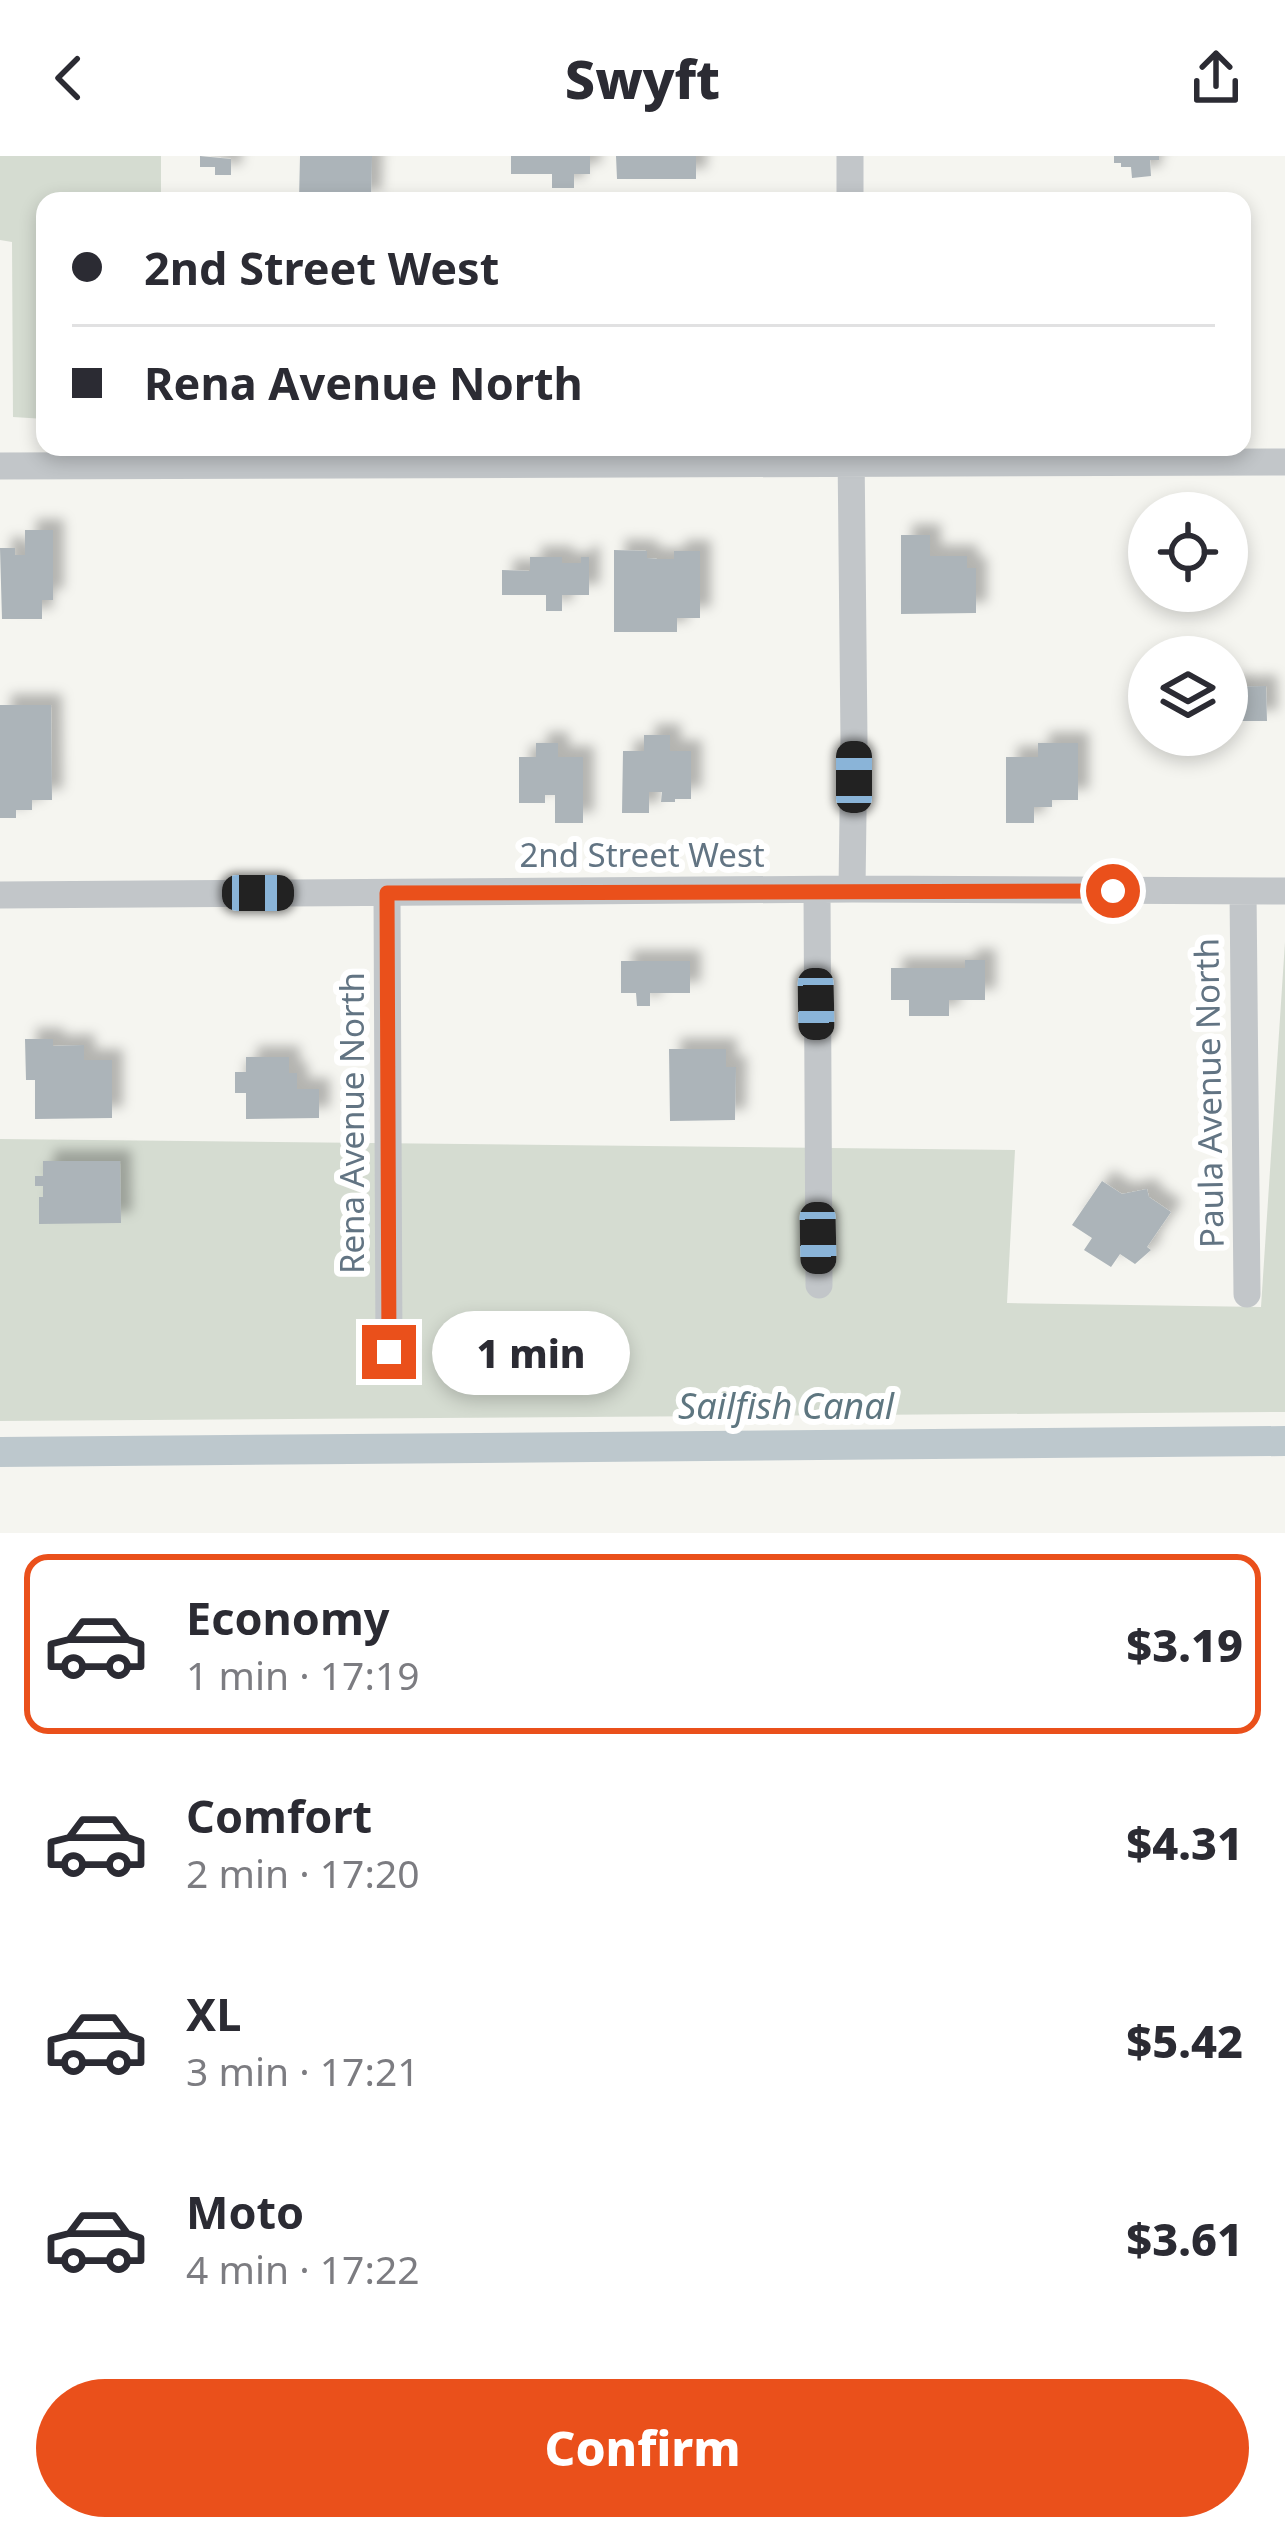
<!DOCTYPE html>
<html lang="en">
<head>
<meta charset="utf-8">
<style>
	body { margin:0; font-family:"Noto Sans",sans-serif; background:#f7f7f7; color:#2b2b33; height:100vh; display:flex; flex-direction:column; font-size:45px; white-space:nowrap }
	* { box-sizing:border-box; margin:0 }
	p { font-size:39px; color:#7c7c81 }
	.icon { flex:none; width:66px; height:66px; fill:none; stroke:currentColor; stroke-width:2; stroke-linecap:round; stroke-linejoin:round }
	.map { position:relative; height:1377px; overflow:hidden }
	.details { display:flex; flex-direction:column; background:#fff; flex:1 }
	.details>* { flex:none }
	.top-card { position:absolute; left:36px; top:36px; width:1215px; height:264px; border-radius:24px; box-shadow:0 6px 18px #0003; display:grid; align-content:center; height:264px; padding:0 36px; background:#fff }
	.fabs { position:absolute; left:1128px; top:336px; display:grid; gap:24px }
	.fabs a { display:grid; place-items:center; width:120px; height:120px; border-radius:50%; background:#fff; box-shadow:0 6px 18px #0003; font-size:60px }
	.end { position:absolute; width:54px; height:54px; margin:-27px; border:15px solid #ea501b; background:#fff; box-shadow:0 0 0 6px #fff }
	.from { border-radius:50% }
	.bubble { position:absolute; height:84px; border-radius:42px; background:#fff; box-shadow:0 6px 18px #0003; font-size:39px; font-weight:800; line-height:84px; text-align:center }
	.car { position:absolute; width:36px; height:72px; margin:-36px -18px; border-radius:15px; box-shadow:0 0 9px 3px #0007; background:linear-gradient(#222 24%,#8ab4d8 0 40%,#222 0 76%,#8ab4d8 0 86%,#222 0) }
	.top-card b { display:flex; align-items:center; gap:42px; height:114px; font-size:45px }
	.top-card b+b { border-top:3px solid #e1e1e2 }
	.top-card i { width:30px; height:30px; background:#2b2b33 }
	ul { padding:21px 0 0; list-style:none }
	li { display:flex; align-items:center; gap:36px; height:180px; margin:0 24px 18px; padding:0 12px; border:6px solid transparent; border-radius:24px }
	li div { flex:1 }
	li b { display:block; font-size:45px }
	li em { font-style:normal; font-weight:800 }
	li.current { border-color:#ea501b }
	li>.icon { width:108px; height:108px; stroke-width:1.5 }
	.button { display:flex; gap:24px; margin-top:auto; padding:24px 36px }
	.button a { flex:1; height:138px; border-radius:72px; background:#ea501b; color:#fff; font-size:48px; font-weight:800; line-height:138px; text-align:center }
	header { display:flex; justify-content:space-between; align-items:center; height:156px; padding:0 36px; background:#fff; font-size:54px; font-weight:800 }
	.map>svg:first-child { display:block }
</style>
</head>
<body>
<header><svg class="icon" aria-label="back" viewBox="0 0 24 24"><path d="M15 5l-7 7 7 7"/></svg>Swyft<svg class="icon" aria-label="share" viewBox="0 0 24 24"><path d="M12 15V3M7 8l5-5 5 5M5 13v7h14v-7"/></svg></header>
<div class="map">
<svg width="1285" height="1377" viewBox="0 0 1285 1377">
	<defs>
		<filter id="shadow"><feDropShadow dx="11" dy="-11" stdDeviation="6" flood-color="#0004"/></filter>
	</defs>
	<rect width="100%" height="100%" fill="#f5f5f0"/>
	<path fill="#d5dcd1" d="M 0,0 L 161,0 L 161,45 L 45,45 L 45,263 L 13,261 L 12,86 L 0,84 Z
		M 1285,786 L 1285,1256 L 0,1265 L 0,983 L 1015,994 L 1007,1147 L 1261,1151 Z"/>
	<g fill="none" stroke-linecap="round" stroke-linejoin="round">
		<path stroke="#bdc8cd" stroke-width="30" d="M 0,1296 L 1285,1285"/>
	</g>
	<path fill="#acb4b9" filter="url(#shadow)" d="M 200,0 L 231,3 L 231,19 L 215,19 L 215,11 L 200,11 Z
		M 300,0 L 372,0 L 371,45 L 299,44 Z
		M 511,0 L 590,0 L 590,18 L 574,18 L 574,32 L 552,32 L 552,18 L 511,18 Z
		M 616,0 L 696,0 L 696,23 L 617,23 Z
		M 1114,0 L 1159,0 L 1159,4 L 1150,4 L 1151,20 L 1132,22 L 1131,11 L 1121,11 L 1121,7 L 1114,7 Z
		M 25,374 L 53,374 L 53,444 L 42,444 L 42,463 L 2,463 L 0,392 L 15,392 L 15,399 L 25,399 Z
		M 901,379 L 930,379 L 930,400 L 967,400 L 967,412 L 976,412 L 976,457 L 901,458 Z
		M 614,394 L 647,395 L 647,402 L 657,403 L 674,403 L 674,395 L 700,395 L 700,462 L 677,462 L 677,476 L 614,476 Z
		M 530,401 L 562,401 L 562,407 L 581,407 L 581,401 L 589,401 L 589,439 L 562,439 L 562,455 L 546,455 L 546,439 L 502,439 L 502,414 L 530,415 Z
		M 1266,530 L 1267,565 L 1227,565 L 1227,531 Z
		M 0,549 L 51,549 L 52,644 L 32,644 L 32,654 L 16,654 L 16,662 L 0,662 Z
		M 644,579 L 670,579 L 670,595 L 691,595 L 691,643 L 675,643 L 675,646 L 661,646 L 662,636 L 649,636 L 649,657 L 622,657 L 623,595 L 644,595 Z
		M 536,587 L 558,587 L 558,601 L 583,601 L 583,667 L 555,667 L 555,639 L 545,639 L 545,647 L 519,647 L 519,601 L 536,601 Z
		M 1038,587 L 1078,587 L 1078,644 L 1052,644 L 1052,651 L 1034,651 L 1034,667 L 1006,667 L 1006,601 L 1038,601 Z
		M 965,804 L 985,804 L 985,844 L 949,844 L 949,860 L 909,860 L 909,844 L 891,844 L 891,812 L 965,812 Z
		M 621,805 L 690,805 L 690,837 L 650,837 L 650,850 L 637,850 L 636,837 L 621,837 Z
		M 25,883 L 53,883 L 53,890 L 84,889 L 84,904 L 112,904 L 112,962 L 35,963 L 35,924 L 26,924 Z
		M 669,893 L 726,893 L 726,911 L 736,911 L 735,964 L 670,965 Z
		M 246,901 L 289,901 L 289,917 L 297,917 L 297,933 L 319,933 L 319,962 L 246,963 L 246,937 L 235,937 L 235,916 L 246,916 Z
		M 43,1005 L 120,1005 L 121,1067 L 39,1068 L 39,1041 L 43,1041 L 43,1030 L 35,1030 L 35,1020 L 43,1020 Z
		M 1102,1025 L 1122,1038 L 1147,1033 L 1149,1041 L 1171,1056 L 1147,1091 L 1151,1094 L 1135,1108 L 1120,1098 L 1111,1111 L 1084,1094 L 1092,1082 L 1072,1069 Z"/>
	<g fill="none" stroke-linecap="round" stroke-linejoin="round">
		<path stroke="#c2c6c9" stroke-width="27" d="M 850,0 L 850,45
			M 851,294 L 854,584 L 852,733
			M 0,310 L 1285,306
			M 817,734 L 819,1129
			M 1243,735 L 1247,1138
			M 387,737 L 389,1196
			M 0,739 L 852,733 L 1285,735"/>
	</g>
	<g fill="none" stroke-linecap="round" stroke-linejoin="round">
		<path stroke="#ea501b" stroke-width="15" d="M 389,1196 L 387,737 L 1113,735"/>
	</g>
	<g text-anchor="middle" stroke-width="12" stroke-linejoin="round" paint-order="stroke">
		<g font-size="33" fill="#627483" stroke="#fff">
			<text x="642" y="711">2nd Street West</text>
			<text transform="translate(1209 937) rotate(-91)" y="12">Paula Avenue North</text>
			<text transform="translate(352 967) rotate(-90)" y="12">Rena Avenue North</text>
		</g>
		<g font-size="36" font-style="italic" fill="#5e7680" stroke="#fff">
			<text x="786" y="1263">Sailfish Canal</text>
		</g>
	</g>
</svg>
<div class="fabs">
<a><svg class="icon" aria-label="locate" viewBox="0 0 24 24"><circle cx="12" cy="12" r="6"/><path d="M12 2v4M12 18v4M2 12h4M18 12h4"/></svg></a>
<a><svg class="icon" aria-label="layers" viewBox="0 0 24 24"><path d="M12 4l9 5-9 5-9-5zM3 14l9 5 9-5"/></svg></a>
</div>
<i class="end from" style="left:1113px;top:735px"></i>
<i class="end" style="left:389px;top:1196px"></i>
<div class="bubble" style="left:432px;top:1155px;width:198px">1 min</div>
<i class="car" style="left:854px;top:621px;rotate:0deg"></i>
<i class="car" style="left:258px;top:737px;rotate:90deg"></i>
<i class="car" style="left:816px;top:848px;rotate:179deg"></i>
<i class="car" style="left:818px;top:1082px;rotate:179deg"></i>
<div class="top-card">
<b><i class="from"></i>2nd Street West</b>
<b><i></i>Rena Avenue North</b>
</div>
</div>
<section class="details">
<ul>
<li class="current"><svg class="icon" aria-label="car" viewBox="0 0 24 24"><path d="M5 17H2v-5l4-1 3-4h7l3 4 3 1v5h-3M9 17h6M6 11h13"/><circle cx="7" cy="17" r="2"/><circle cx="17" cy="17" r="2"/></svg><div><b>Economy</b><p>1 min · 17:19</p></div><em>$3.19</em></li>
<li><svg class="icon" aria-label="car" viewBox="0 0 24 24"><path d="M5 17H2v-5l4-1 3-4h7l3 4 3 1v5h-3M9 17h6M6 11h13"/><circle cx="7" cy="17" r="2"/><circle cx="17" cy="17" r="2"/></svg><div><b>Comfort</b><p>2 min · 17:20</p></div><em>$4.31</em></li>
<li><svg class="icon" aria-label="car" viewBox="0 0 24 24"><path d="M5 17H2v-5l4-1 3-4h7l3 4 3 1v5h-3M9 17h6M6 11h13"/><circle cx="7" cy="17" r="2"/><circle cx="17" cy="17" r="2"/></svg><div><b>XL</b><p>3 min · 17:21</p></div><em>$5.42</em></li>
<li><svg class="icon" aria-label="car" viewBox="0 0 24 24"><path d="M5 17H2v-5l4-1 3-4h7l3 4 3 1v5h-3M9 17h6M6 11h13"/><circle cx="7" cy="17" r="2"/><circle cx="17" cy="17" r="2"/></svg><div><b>Moto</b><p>4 min · 17:22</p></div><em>$3.61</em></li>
</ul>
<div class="button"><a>Confirm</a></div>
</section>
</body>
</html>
